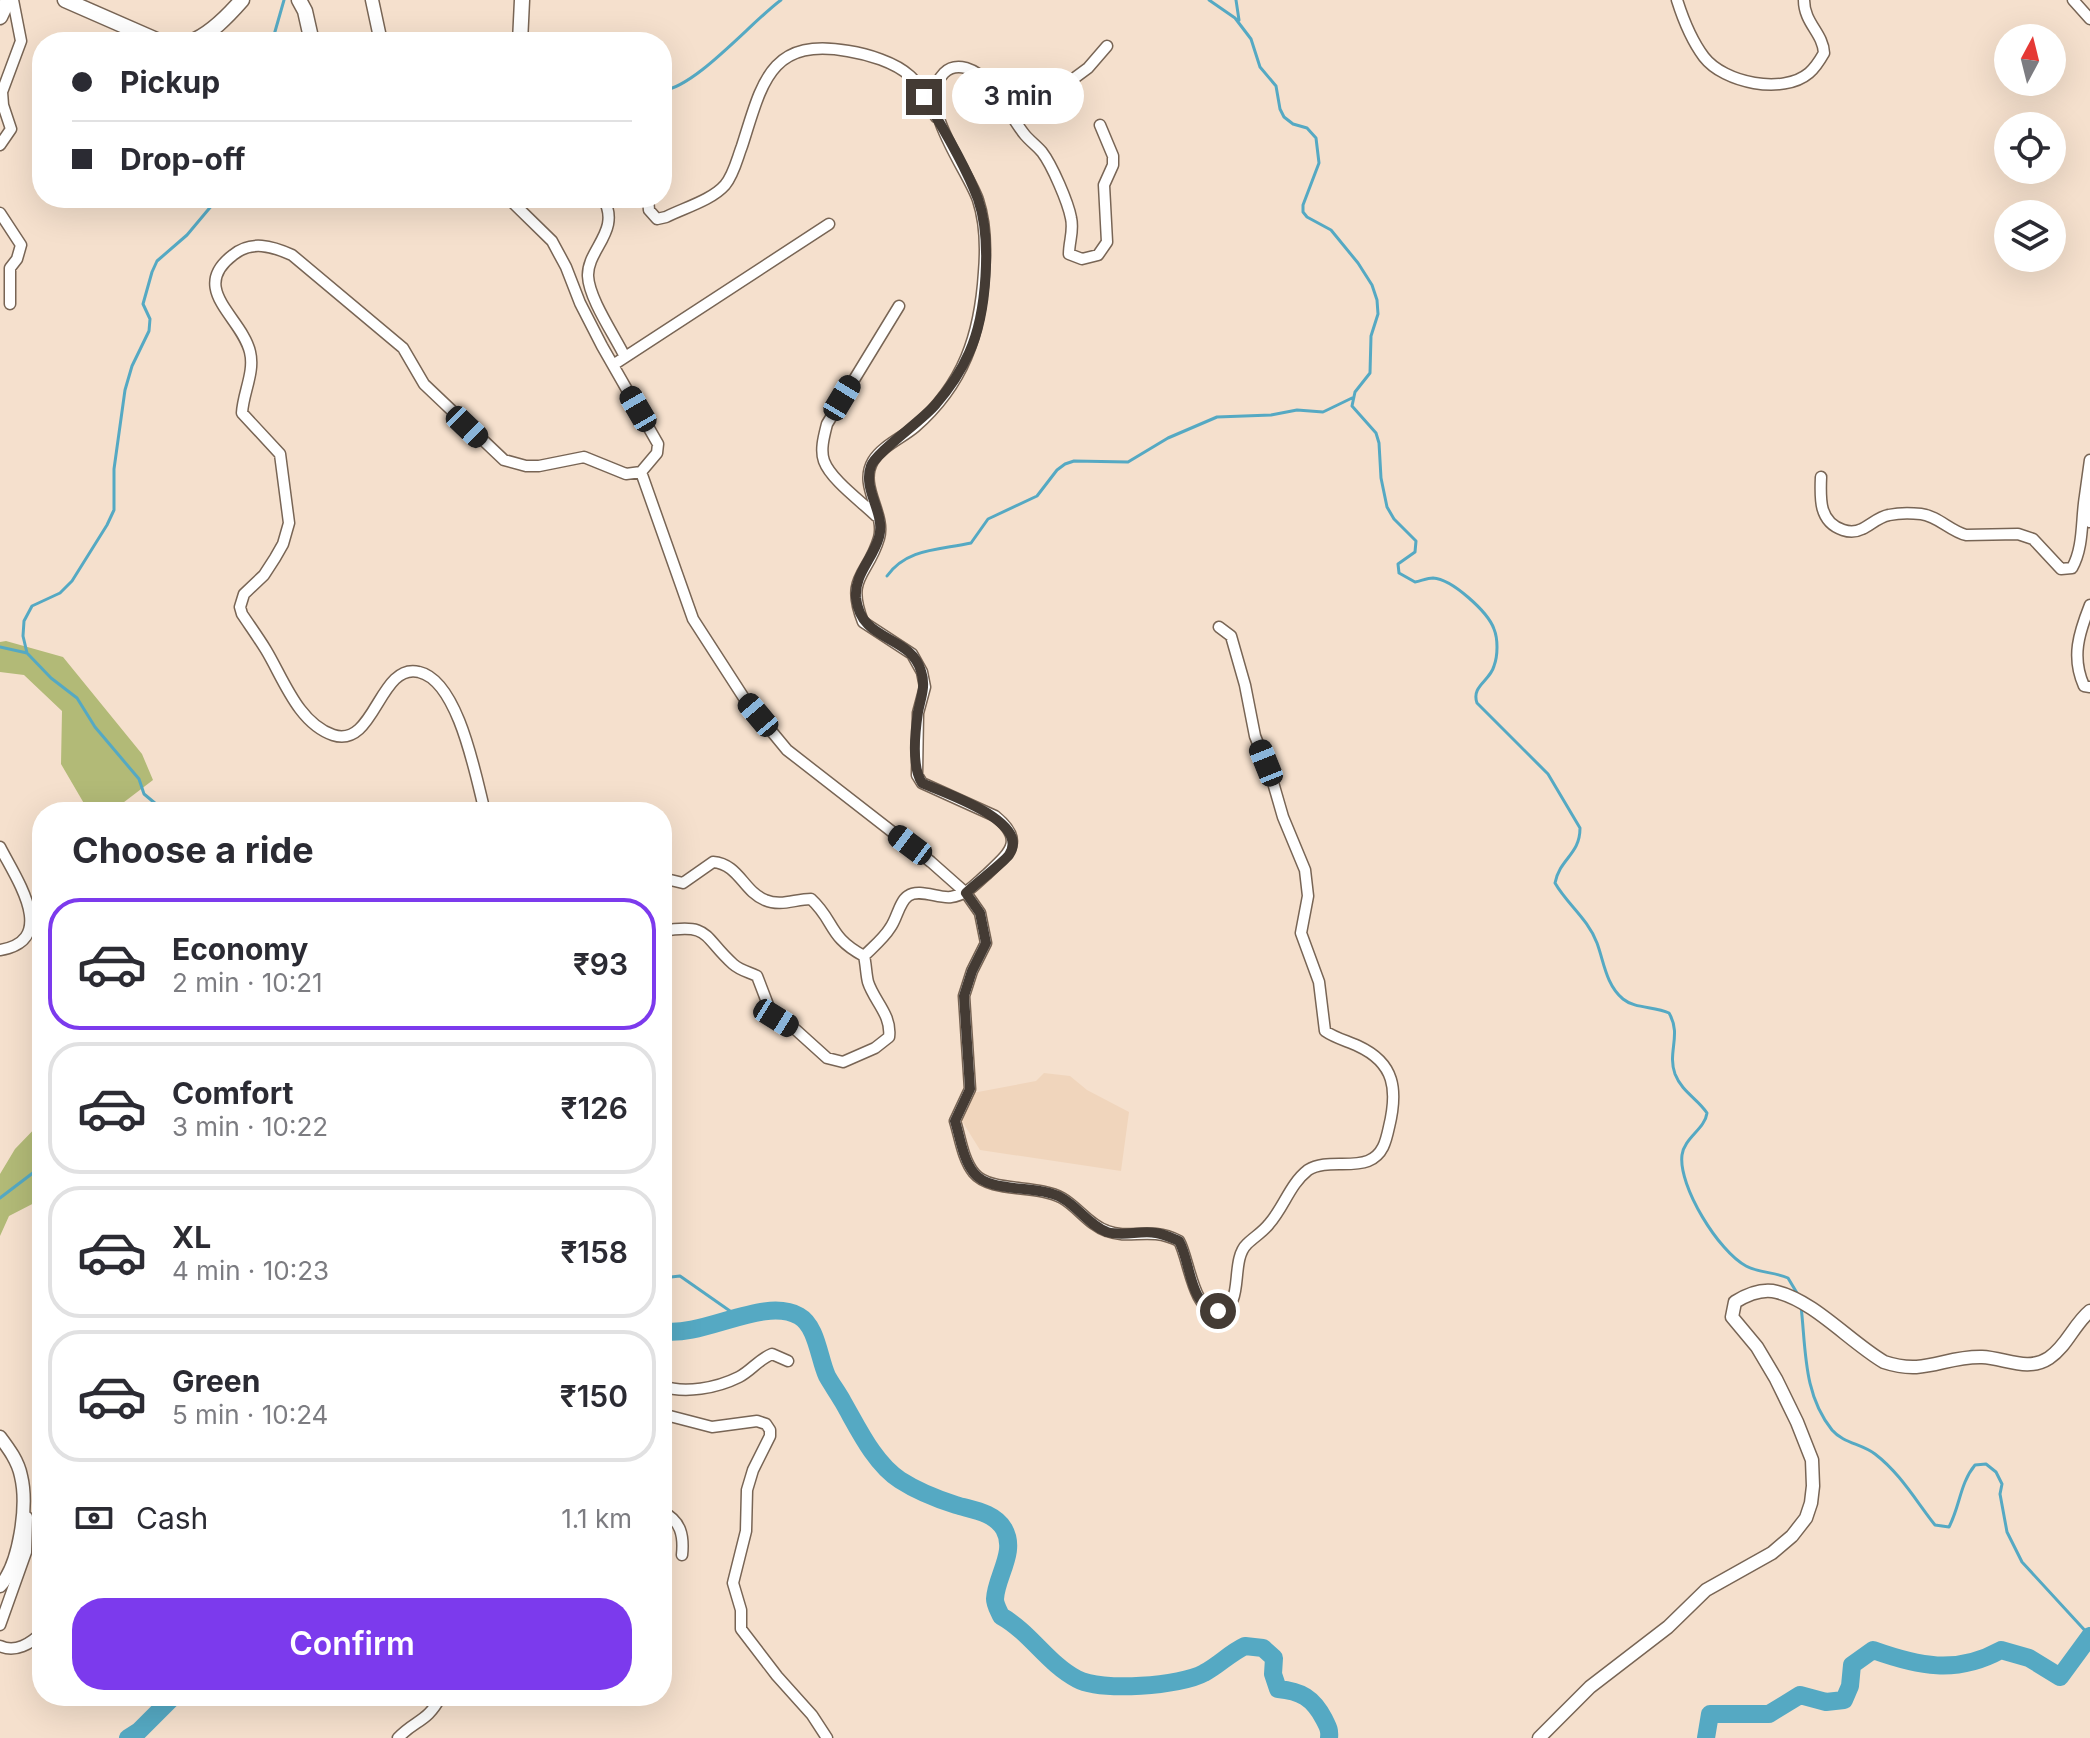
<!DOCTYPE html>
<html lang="en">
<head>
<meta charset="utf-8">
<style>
	body { margin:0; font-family:Inter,sans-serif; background:#f7f7f7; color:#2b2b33; height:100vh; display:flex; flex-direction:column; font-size:30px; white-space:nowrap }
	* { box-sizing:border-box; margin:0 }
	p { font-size:26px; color:#7c7c81 }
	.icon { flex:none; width:44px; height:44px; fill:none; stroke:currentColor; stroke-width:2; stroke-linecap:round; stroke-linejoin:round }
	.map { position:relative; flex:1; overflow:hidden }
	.sheet { position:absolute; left:32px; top:802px; width:640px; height:904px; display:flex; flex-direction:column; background:#fff; border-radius:32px; box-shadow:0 8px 32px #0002 }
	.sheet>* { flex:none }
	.banner { position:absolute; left:32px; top:32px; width:640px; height:176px; border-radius:32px; box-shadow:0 8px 32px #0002; display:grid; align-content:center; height:176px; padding:0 40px; background:#fff }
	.needle { width:52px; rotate:7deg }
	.fabs { position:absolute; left:1994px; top:24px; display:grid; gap:16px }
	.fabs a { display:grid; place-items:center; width:72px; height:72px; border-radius:50%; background:#fff; box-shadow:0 8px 32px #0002; font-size:40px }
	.end { position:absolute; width:36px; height:36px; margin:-18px; border:10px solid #443b34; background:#fff; box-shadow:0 0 0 4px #fff }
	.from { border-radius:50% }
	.bubble { position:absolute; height:56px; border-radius:28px; background:#fff; box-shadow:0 8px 32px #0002; font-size:26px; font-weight:600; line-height:56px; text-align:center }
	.car { position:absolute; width:24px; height:48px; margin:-24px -12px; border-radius:10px; box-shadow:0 0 6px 2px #0007; background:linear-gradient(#222 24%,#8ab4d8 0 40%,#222 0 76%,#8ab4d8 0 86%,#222 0) }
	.banner b { display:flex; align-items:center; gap:28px; height:76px; font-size:30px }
	.banner b+b { border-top:2px solid #e1e1e2 }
	.banner i { width:20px; height:20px; background:#2b2b33 }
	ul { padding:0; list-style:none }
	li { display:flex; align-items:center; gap:24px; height:132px; margin:0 16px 12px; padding:0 24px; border:4px solid #e1e1e2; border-radius:32px }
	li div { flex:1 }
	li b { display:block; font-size:30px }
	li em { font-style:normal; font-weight:600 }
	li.active { border-color:#7c3aed }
	li>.icon { width:72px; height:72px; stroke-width:1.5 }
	h2 { padding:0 40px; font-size:36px; line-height:96px }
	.pay { display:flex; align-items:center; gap:20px; height:88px; padding:0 40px; font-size:30px }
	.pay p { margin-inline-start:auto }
	.button { display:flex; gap:16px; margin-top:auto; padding:16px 40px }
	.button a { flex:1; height:92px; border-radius:32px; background:#7c3aed; color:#fff; font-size:32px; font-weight:600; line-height:92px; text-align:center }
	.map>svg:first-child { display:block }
</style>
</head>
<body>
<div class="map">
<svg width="2090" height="1738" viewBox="0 0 2090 1738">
	<rect width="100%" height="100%" fill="#f5e0cd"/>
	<path fill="#f0d5bc" d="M 1044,1073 L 1070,1076 L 1087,1090 L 1129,1112 L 1121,1171 L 980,1150 L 962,1121 L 962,1095 L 1036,1081 Z"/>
	<path fill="#b2ba77" d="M 6,641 L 63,657 L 142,754 L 153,780 L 111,812 L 89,812 L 61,764 L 62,711 L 24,675 L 0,672 L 0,642 Z
		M 42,1121 L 42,1199 L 9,1216 L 0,1236 L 0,1174 L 15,1149 Z"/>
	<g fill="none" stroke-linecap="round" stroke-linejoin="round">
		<path stroke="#55a9c3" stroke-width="3" d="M 1209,0 L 1235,18 L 1251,39 L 1260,67 L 1276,86 L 1280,109 L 1284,117 L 1293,124 L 1307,128 L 1316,138 L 1319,163 L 1303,205 L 1303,212 L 1307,217 L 1331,230 L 1358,263 L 1372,285 L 1377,300 L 1378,314 L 1371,336 L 1370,373 L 1355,392 L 1352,406 L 1376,433 L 1379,443 L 1381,478 L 1387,507 L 1394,519 L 1416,541 L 1415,552 L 1398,564 L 1399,573 L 1415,582 C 1421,581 1427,578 1433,578 C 1452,579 1488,612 1494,629 C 1498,639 1498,655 1494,666 C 1490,681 1471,686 1477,703 L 1548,774 L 1580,828 C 1580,855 1560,858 1555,883 C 1567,904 1588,919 1597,943 C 1604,962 1606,985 1623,999 C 1635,1009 1655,1006 1669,1013 C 1682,1035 1667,1052 1675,1074 C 1682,1092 1698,1099 1707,1113 C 1705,1129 1684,1138 1682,1155 C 1678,1186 1719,1252 1746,1266 C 1759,1273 1775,1272 1788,1278 L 1800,1298
			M 1236,0 L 1239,20
			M 272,42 L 284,0
			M 662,91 C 697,86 751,22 781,0
			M 887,576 C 907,548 940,550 971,543 L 988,519 L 1037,496 L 1057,470 L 1065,464 L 1074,461 L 1128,462 L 1168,438 L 1217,417 L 1271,415 L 1297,410 L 1323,412 L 1352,398
			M 0,647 L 27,653
			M 184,812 L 156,804 L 144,794 L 139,779 L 95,727 L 77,698 L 51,678 L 27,653 L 23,636 L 24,621 L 32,606 L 60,593 L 72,581 L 107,525 L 114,510 L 114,469 L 125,390 L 132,366 L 149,331 L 150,319 L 143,304 L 152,272 L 157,261 L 187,235 L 218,198
			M 0,1198 L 42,1166
			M 662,1278 L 680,1276 L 740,1318
			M 1801,1306 C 1806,1349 1803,1394 1832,1430 C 1843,1443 1862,1444 1875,1454 C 1900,1473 1916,1501 1935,1525 L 1949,1527 C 1960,1506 1960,1483 1975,1465 L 1986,1464 L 1996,1472 L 2002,1484 L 2000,1494 L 2007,1532 L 2022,1562 L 2090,1636"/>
		<path stroke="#55a9c3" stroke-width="18" d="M 662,1331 C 703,1338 764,1296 799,1316 C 817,1326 819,1359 827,1376 C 832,1385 838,1393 843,1402 C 858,1428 874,1463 900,1480 C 917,1491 937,1499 956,1505 C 972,1510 994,1512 1004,1529 C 1017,1552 996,1576 995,1599 C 995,1605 999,1611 1001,1616 C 1030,1632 1048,1664 1077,1679 C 1101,1692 1181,1686 1204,1673 C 1219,1665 1230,1653 1245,1646 L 1263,1648 L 1274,1658 L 1273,1674 L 1278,1689 C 1301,1691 1313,1698 1324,1719 C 1328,1727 1330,1730 1329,1738
			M 128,1738 L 139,1731 L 174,1696
			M 1706,1738 L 1710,1714 L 1769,1714 L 1800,1695 L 1826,1702 L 1844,1700 L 1850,1686 L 1852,1665 L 1873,1650 C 1918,1666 1956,1675 2001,1650 L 2029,1658 L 2060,1677 L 2090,1636"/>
		<g stroke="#786555" stroke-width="13">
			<path id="minor" d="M 1677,0 C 1683,19 1692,41 1704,57 C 1724,83 1783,95 1809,73 C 1815,68 1820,60 1824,53 C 1823,33 1804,23 1804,0
				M 2073,0 L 2090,19
				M 994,81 L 1021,106 L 1034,108 L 1088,68 L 1107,46
				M 0,145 L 11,129 L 3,105 L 2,92 L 21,41 L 13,0
				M 508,198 L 552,241 L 566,267 L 580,303 L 602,346 L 658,444 L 657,453 L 641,472 L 693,619 L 744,698 L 787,750 L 931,862 L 966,893 L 980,913 L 986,943 L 972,971 L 964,996 L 970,1089 L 955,1121 C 960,1137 963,1160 974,1173 C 990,1193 1038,1184 1062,1198 C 1078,1207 1089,1225 1107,1231 C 1131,1240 1149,1226 1179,1241 C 1189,1258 1193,1313 1218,1311 C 1246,1308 1229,1261 1247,1244 C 1254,1237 1263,1232 1269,1224 C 1284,1207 1290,1184 1308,1170 C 1325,1159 1350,1168 1368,1161 C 1383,1155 1386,1141 1389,1127 C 1398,1090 1395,1063 1358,1046 C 1347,1041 1335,1038 1325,1031 L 1319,982 L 1301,933 L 1308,896 L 1305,870 L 1283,817 L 1272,779 L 1255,736 L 1245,685 L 1231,636 L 1219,627
				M 603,198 C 622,231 587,249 588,276 C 589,299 615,336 625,357
				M 648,198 L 649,210 L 657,219 L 666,217 C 684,208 712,200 725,185 C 734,174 737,159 742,146 C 762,84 769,37 848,51 C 867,54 895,62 910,76 C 921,86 929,105 936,117
				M 0,213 L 21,245 L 17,259 L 10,268 L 10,304
				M 613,365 L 829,224
				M 2090,460 L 2085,496 L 2090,522
				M 1821,477 C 1820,499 1819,522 1843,530 C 1849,532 1856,532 1862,529 C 1871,525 1878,517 1889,515 C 1898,513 1912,513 1921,514 C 1938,516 1950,531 1966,535 L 2018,534 L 2033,539 L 2061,569 L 2072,568 C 2084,547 2081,519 2085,496
				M 876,516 C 862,502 831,480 824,461 C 820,450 824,436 827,424 L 899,306
				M 2090,605 C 2079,633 2071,657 2084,686 L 2090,687
				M 485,812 C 476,778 459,681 419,672 C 379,662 375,749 333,735 C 298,723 283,678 266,650 C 258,637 250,626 242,614 L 240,607 L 244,594 L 264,575 L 275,558 L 283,544 L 289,523 L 280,454 L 242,413 C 243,393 255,372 250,352 C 242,317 188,289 233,255 C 251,240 272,246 292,255 L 403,348 L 424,384 L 504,460 L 526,466 L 539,466 L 584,457 L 626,474 L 641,472
				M 0,847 C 15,877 60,940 0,950
				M 662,878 L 683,883 L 713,862 C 739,864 743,891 765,900 C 781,907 795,899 811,899 C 835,921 828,937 864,956
				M 662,931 C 711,923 702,936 733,964 C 741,971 749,972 757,976 L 770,1010 L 776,1018 L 796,1030 L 827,1058 L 843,1062 L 875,1048 L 889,1037 C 892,1015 874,1001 868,982 C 866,974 866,964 864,956 C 873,947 884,938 890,928 C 897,919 899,902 908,896 C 919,888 939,899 951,897 C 967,895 975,884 987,874 C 1009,853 1026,841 995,816 L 922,783 L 917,775 L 918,713 L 925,687 L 922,672 L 912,654 L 863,622 C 845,576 868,576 879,538 C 886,513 858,486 873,461 C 882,446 902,438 915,427 C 964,384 980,335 984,272 C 986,248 986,224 978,200 C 968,170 914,103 944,73 C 950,67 958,66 966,68 C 995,77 1007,113 1025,135 C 1030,141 1037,146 1042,152 C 1052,165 1068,202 1071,218 C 1074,231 1069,241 1069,254 L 1082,259 L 1098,255 L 1107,242 L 1104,185 L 1113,165 L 1113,156 L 1100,125
				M 662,1386 C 685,1394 717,1388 739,1377 C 751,1371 759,1359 772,1354 L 788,1361
				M 662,1414 L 712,1427 L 757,1421 L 766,1424 L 770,1430 L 770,1436 L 753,1470 L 747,1490 L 746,1531 L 733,1583 L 741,1610 L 741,1629 L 777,1676 L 812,1715 L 827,1738
				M 662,1512 C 681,1520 684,1536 682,1555
				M 0,1625 L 26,1552 L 27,1517
				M 0,1646 C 15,1653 31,1644 42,1632
				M 398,1738 C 416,1719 427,1723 441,1696"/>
		</g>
		<g stroke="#786555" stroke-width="15">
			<path id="major" d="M 372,0 L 381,42
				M 0,1437 C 9,1449 18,1461 21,1476 C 28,1505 20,1564 0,1586
				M 1539,1738 L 1590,1687 L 1668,1627 L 1706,1590 L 1772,1553 L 1792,1536 L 1806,1518 L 1811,1503 L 1813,1486 L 1812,1460 L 1797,1422 L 1776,1379 L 1757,1347 L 1732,1317 L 1735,1302 C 1748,1294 1762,1288 1777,1292 C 1814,1301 1850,1342 1884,1362 C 1926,1376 1943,1356 1982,1357 C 2005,1358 2028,1372 2049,1358 C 2067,1346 2074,1324 2090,1311"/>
		</g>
		<g stroke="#786555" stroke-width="17">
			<path id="highway" d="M 65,0 L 161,42
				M 299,0 L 305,11 L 312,42
				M 0,17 L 8,0
				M 190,42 C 210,35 228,16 242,0
				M 520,42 L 522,0"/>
		</g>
		<use href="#minor" stroke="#fff" stroke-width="10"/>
		<use href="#major" stroke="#fff" stroke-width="12"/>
		<use href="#highway" stroke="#fff" stroke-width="14"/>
	</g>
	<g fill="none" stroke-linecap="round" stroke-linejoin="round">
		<path stroke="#443b34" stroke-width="10" d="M 924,97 C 942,126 966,167 978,199 C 992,239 987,314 969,353 C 961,371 949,389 936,404 C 922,421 876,452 871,466 C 862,490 886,513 879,537 C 873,559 854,574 856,598 C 861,643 910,634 921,671 C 926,686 921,697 918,712 C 915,732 911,766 922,783 C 943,793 1032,821 1009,855 C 1003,863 975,884 966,893 L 980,913 L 986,943 L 972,971 L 964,996 L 970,1089 L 955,1121 C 960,1137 963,1160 974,1173 C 990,1194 1038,1184 1062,1198 C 1078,1207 1089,1225 1107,1232 C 1123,1237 1140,1230 1156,1233 C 1164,1234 1172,1238 1179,1241 C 1191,1262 1189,1307 1218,1311"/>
	</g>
</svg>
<div class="fabs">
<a><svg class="needle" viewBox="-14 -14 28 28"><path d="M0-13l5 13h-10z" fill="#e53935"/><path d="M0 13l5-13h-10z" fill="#7c7c81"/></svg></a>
<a><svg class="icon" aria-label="locate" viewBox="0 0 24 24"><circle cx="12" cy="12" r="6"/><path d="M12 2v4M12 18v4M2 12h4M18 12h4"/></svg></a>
<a><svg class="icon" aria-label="layers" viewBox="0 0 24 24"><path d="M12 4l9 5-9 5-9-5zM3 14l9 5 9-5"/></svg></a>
</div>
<i class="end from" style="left:1218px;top:1311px"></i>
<i class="end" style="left:924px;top:97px"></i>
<div class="bubble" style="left:952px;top:68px;width:132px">3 min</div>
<i class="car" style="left:842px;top:398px;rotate:31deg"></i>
<i class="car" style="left:638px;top:409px;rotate:330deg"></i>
<i class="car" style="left:467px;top:427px;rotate:134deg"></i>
<i class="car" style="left:758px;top:715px;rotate:320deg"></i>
<i class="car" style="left:1266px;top:763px;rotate:338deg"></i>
<i class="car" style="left:910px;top:845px;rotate:307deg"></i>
<i class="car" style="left:776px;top:1018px;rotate:122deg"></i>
<div class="banner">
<b><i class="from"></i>Pickup</b>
<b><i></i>Drop-off</b>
</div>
<section class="sheet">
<h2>Choose a ride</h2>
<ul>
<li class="active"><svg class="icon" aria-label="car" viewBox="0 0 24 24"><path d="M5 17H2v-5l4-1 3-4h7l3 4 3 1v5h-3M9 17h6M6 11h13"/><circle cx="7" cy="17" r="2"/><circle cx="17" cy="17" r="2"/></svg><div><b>Economy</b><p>2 min · 10:21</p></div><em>₹93</em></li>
<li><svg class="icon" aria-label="car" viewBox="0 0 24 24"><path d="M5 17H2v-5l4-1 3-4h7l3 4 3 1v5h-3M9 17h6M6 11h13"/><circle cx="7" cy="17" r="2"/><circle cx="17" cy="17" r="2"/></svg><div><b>Comfort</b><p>3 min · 10:22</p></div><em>₹126</em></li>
<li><svg class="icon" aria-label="car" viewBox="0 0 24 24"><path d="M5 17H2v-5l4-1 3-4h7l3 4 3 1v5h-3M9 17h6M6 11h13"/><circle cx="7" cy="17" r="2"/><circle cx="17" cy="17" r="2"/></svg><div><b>XL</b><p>4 min · 10:23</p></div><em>₹158</em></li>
<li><svg class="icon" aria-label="car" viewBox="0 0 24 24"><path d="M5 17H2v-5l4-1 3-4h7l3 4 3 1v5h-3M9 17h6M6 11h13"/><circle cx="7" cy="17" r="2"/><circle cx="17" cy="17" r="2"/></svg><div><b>Green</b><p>5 min · 10:24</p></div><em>₹150</em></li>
</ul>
<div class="pay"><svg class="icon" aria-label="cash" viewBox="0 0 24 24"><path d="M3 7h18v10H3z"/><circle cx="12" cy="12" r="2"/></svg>Cash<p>1.1 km</p></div>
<div class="button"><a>Confirm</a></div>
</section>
</div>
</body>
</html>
